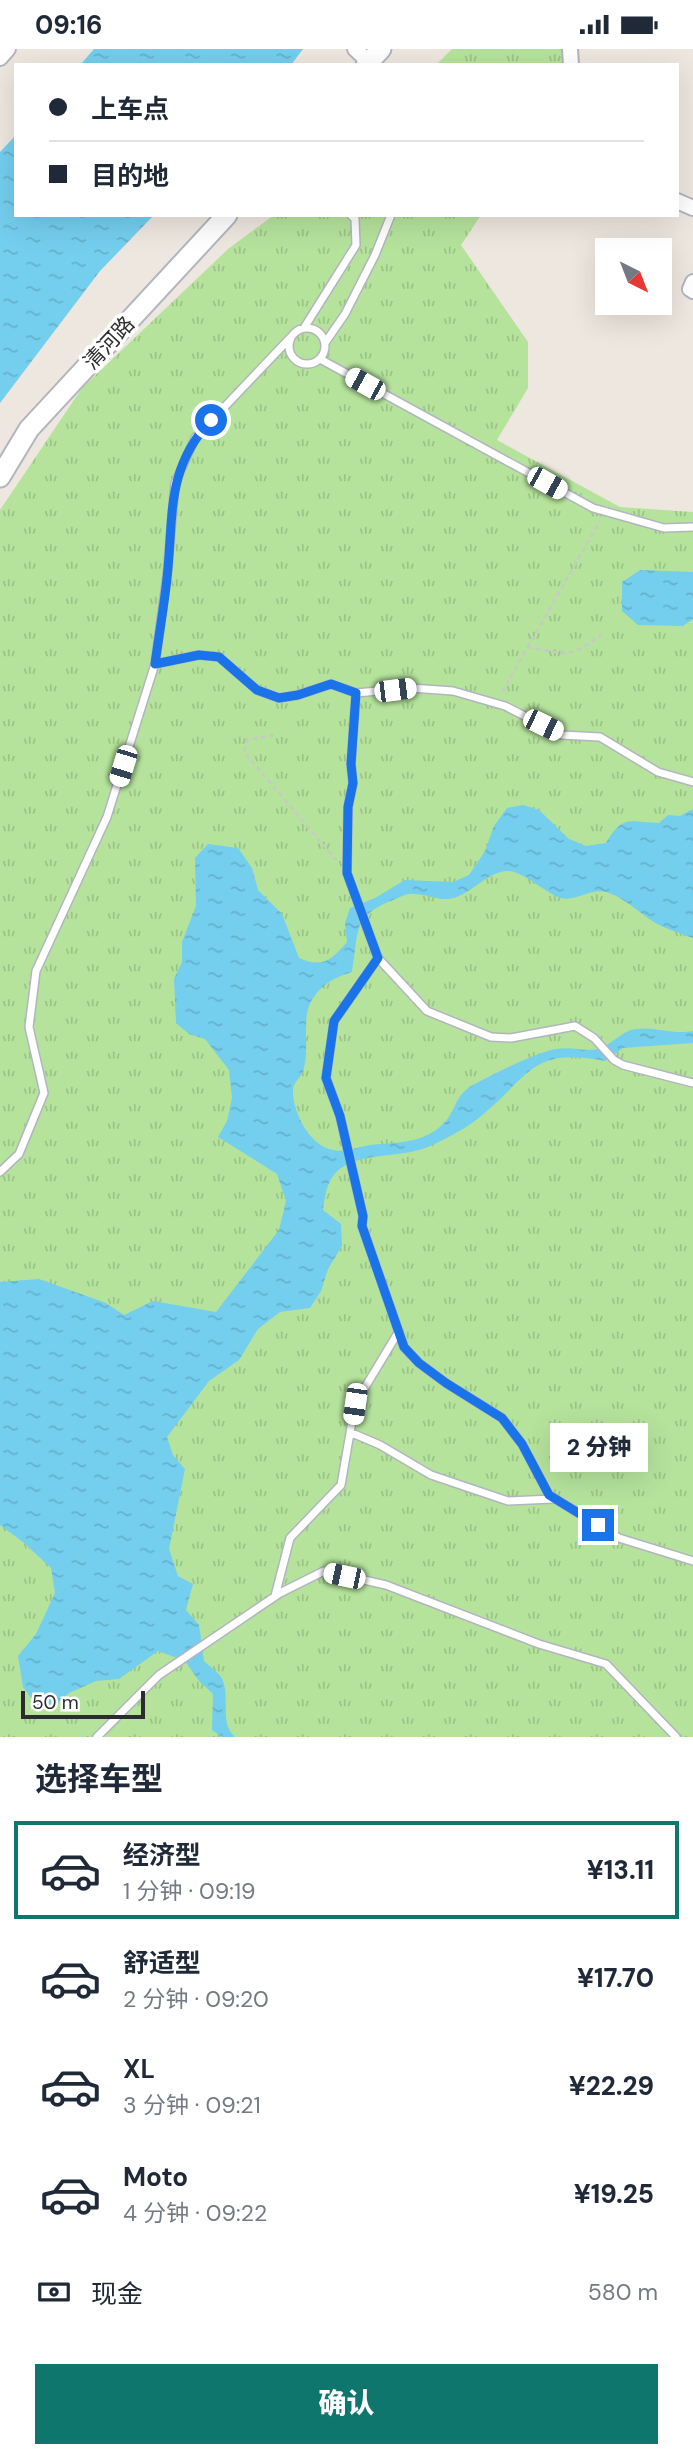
<!DOCTYPE html>
<html lang="zh">
<head>
<meta charset="utf-8">
<style>
	body { margin:0; font-family:"DM Sans","Noto Sans SC",sans-serif; background:#f2f2f3; color:#1f2937; height:100vh; display:flex; flex-direction:column; font-size:26px; white-space:nowrap }
	* { box-sizing:border-box; margin:0 }
	p { font-size:23px; color:#747a83 }
	.icon { flex:none; width:38px; height:38px; fill:none; stroke:currentColor; stroke-width:2; stroke-linecap:round; stroke-linejoin:round }
	.map { position:relative; height:1688px; overflow:hidden }
	.drawer { display:flex; flex-direction:column; background:#fff; flex:1 }
	.drawer>* { flex:none }
	.guide { position:absolute; left:14px; top:14px; width:665px; height:154px; border-radius:0px; box-shadow:0 7px 28px #0002; display:grid; align-content:center; height:154px; padding:0 35px; background:#fff }
	.needle { width:46px; rotate:138deg }
	.tools { position:absolute; left:595px; top:189px; display:grid; gap:14px }
	.tools a { display:grid; place-items:center; width:77px; height:77px; border-radius:0px; background:#fff; box-shadow:0 7px 28px #0002; font-size:35px }
	.scale { position:absolute; left:21px; bottom:18px; width:124px; box-sizing:border-box; padding-left:7px; border:4px solid #2c2c2c; border-top:0; font-size:19px; line-height:24px; white-space:nowrap; color:#2c2c2c; -webkit-text-stroke:5px #fff; paint-order:stroke }
	.end { position:absolute; width:32px; height:32px; margin:-16px; border:9px solid #1a73e8; background:#fff; box-shadow:0 0 0 4px #fff }
	.from { border-radius:50% }
	.bubble { position:absolute; height:49px; border-radius:0px; background:#fff; box-shadow:0 7px 28px #0002; font-size:23px; font-weight:800; line-height:49px; text-align:center }
	.car { position:absolute; width:21px; height:42px; margin:-21px -10px; border-radius:9px; box-shadow:0 0 5px 2px #0007; background:linear-gradient(#fff 24%,#345 0 40%,#fff 0 76%,#345 0 86%,#fff 0) }
	.guide b { display:flex; align-items:center; gap:24px; height:66px; font-size:26px }
	.guide b+b { border-top:2px solid #e0e1e3 }
	.guide i { width:18px; height:18px; background:#1f2937 }
	ul { padding:0; list-style:none }
	li { display:flex; align-items:center; gap:21px; height:98px; margin:0 14px 10px; padding:0 21px; border:4px solid transparent; border-radius:0px }
	li div { flex:1 }
	li b { display:block; font-size:26px }
	li em { font-style:normal; font-weight:800 }
	li.selected { border-color:#0f766e }
	li>.icon { width:63px; height:63px; stroke-width:1.5 }
	h2 { padding:0 35px; font-size:32px; line-height:84px }
	.pay { display:flex; align-items:center; gap:18px; height:77px; padding:0 35px; font-size:26px }
	.pay p { margin-inline-start:auto }
	.primary-button { display:flex; gap:14px; margin-top:auto; padding:14px 35px }
	.primary-button a { flex:1; height:80px; border-radius:0px; background:#0f766e; color:#fff; font-size:28px; font-weight:800; line-height:80px; text-align:center }
	.status { display:flex; justify-content:space-between; align-items:center; height:49px; padding:0 35px; background:#fff; direction:ltr }
	.status svg { height:19px; fill:currentColor }
	.map>svg:first-child { display:block }
</style>
</head>
<body>
<div class="status"><b>09:16</b><svg viewBox="0 0 49 12"><path d="M0 12V9h3v3zM5 12V6h3v6zM10 12V3h3v9zM15 12V0h3v12zM26 1h20v11H26zM47 4h2v5h-2z"/></svg></div>
<div class="map">
<svg width="693" height="1688" viewBox="0 0 693 1688">
	<defs>
		<pattern id="grass-tufts" width="24" height="20" patternUnits="userSpaceOnUse" patternTransform="scale(1.75)"><rect width="24" height="20" fill="#b5e39c"/><path d="M3 7l-1-3M5 7V3M7 7l1-3M15 17l-1-3M17 17v-4M19 17l1-3" fill="none" stroke="#9cc387"/></pattern>
		<pattern id="water-ripples" width="26" height="14" patternUnits="userSpaceOnUse" patternTransform="scale(1.75)"><rect width="26" height="14" fill="#74ceee"/><path d="M2 4q2-2 4 0t4 0M15 11q2-2 4 0t4 0" fill="none" stroke="#65b1cc"/></pattern>
	</defs>
	<rect width="100%" height="100%" fill="#eee7df"/>
	<path fill="url(#grass-tufts)" d="M 452,0 L 572,0 L 575,16 L 436,16 Z
		M 274,166 L 322,166 L 326,169 L 328,166 L 481,166 L 461,196 L 528,293 L 528,339 L 497,391 L 620,458 L 693,463 L 693,1688 L 0,1688 L 0,461 L 82,339 L 228,200 Z"/>
	<path fill="url(#water-ripples)" d="M 94,0 L 303,0 L 291,16 L 80,16 Z
		M 16,86 L 16,166 L 154,166 L 100,222 L 0,354 L 0,103 Z
		M 640,521 L 693,523 L 693,570 L 683,577 L 638,576 L 622,562 L 622,533 Z
		M 523,756 L 539,761 L 569,790 L 586,797 L 606,794 C 623,765 629,773 659,774 L 668,766 L 680,767 L 693,760 L 693,889 C 680,884 665,880 654,873 C 638,863 626,850 609,844 C 590,837 576,855 558,848 C 543,842 522,821 506,822 C 485,824 470,847 449,850 C 437,851 425,845 413,845 C 406,844 399,849 393,851 C 351,867 359,885 352,923 C 336,928 323,934 313,949 C 303,963 307,984 306,1001 C 306,1007 305,1016 303,1022 C 301,1028 294,1033 293,1040 C 292,1062 308,1093 329,1100 C 344,1105 356,1098 370,1096 C 397,1093 425,1095 445,1073 C 456,1061 455,1046 473,1036 C 494,1025 534,1004 556,1000 C 570,997 585,1003 598,1000 C 612,996 621,982 635,980 C 655,977 673,986 693,982 L 693,994 L 623,999 L 605,1012 C 531,998 531,1026 481,1067 C 467,1079 447,1089 430,1097 C 404,1109 372,1103 346,1116 C 327,1126 326,1143 323,1161 L 341,1175 L 342,1197 L 328,1220 L 321,1242 L 310,1259 L 280,1263 L 258,1280 L 239,1311 L 209,1332 L 167,1388 L 173,1406 L 185,1420 L 169,1500 L 178,1527 L 193,1535 L 186,1561 L 199,1576 L 204,1612 C 209,1617 217,1622 221,1628 C 232,1647 218,1673 235,1688 L 222,1688 L 212,1681 L 213,1645 L 199,1632 L 185,1612 L 158,1602 L 119,1630 L 96,1632 L 69,1644 L 55,1657 L 36,1656 L 23,1638 L 18,1607 L 36,1585 L 55,1544 L 51,1519 L 23,1493 L 0,1476 L 0,1233 L 39,1230 L 106,1254 L 124,1266 L 153,1252 L 216,1263 L 279,1181 L 286,1152 L 277,1125 L 218,1088 L 227,1072 L 232,1049 L 229,1021 L 205,990 L 189,985 L 176,974 L 174,930 L 182,913 L 182,893 L 196,857 L 195,809 L 208,795 L 238,799 L 252,819 L 258,841 L 282,865 L 299,909 C 322,919 331,912 347,893 L 345,874 L 350,859 L 375,849 L 405,831 L 453,833 L 469,826 L 485,802 L 494,777 L 507,759 Z"/>
	<g fill="none" stroke-linecap="round" stroke-linejoin="round">
		<g stroke="#b2b5c0" stroke-width="10">
			<path id="lane" d="M289 297a18 18 0 1 1 36 0a18 18 0 1 1-36 0Z
				M 304,279 L 356,196 L 355,170 L 351,166
				M 325,294 L 345,265 L 375,206 L 391,166
				M 320,310 L 593,459 L 664,479 L 693,478
				M 155,615 L 199,606 L 219,608 L 257,641 L 279,649 L 298,646 L 331,635 L 356,644 L 411,639 L 453,642 L 505,657 L 562,686 L 600,688 L 658,723 L 693,733
				M 356,644 L 351,715 L 353,734 L 348,758 L 347,824 L 378,909 L 427,962 L 491,988 L 511,989 L 575,977 L 594,989 L 614,1011 L 623,1016 L 693,1034
				M 378,909 L 334,972 L 326,1029 L 340,1067 L 363,1167 L 362,1177 L 404,1298 L 419,1314 L 446,1334 L 502,1369 L 522,1395 L 549,1446 L 619,1489 L 693,1512
				M 0,1123 L 19,1105 L 44,1044 L 29,978 L 36,922 L 107,768 L 155,615 L 167,527 L 175,434 L 195,389 L 290,289
				M 352,1384 L 380,1396 L 431,1426 L 508,1452 L 553,1450
				M 275,1547 L 290,1489 L 341,1436 L 355,1355 L 399,1282
				M 97,1688 L 159,1626 L 280,1544 L 324,1522 L 386,1536 L 539,1595 L 606,1615 L 676,1688"/>
		</g>
		<g stroke="#b2b5c0" stroke-width="18">
			<path id="street" d="M 355,0 L 369,13
				M 570,0 L 571,16
				M 0,9 L 8,0
				M 677,152 L 693,159
				M 693,233 L 690,240 L 693,242"/>
		</g>
		<g stroke="#b2b5c0" stroke-width="23">
			<path id="secondary" d="M 366,16 L 381,0
				M 0,428 L 29,380 L 227,166"/>
		</g>
		<path stroke="#c8c8c8" stroke-width="2.5" stroke-dasharray="5 3.5" stroke-linecap="butt" d="M 527,598 C 567,605 568,611 602,585
			M 502,643 L 600,472
			M 274,686 L 247,691 L 244,703 L 336,811"/>
		<use href="#lane" stroke="#fff" stroke-width="7"/>
		<use href="#street" stroke="#fff" stroke-width="14"/>
		<use href="#secondary" stroke="#fff" stroke-width="19"/>
	</g>
	<g fill="none" stroke-linecap="round" stroke-linejoin="round">
		<path stroke="#1a73e8" stroke-width="9" d="M 211,371 C 165,421 174,467 167,529 C 164,557 159,586 155,615 L 199,606 L 219,608 L 257,641 L 279,649 L 298,646 L 331,635 L 356,644 L 351,715 L 353,734 L 348,758 L 347,824 L 378,909 L 334,972 L 326,1029 L 340,1067 L 363,1167 L 362,1177 L 404,1298 L 419,1314 L 446,1334 L 502,1369 L 522,1395 L 549,1446 L 598,1476"/>
	</g>
	<g text-anchor="middle" stroke-width="7" stroke-linejoin="round" paint-order="stroke">
		<g font-size="21" fill="#2c2c2c" stroke="#fff">
			<text transform="translate(109 294) rotate(-47)" y="7">清河路</text>
		</g>
	</g>
</svg>
<div class="tools">
<a><svg class="needle" viewBox="-14 -14 28 28"><path d="M0-13l5 13h-10z" fill="#e53935"/><path d="M0 13l5-13h-10z" fill="#747a83"/></svg></a>
</div>
<div class="scale">50 m</div>
<i class="end from" style="left:211px;top:371px"></i>
<i class="end" style="left:598px;top:1476px"></i>
<div class="bubble" style="left:550px;top:1374px;width:98px">2 分钟</div>
<i class="car" style="left:365px;top:335px;rotate:299deg"></i>
<i class="car" style="left:547px;top:434px;rotate:119deg"></i>
<i class="car" style="left:395px;top:641px;rotate:83deg"></i>
<i class="car" style="left:543px;top:676px;rotate:116deg"></i>
<i class="car" style="left:123px;top:717px;rotate:197deg"></i>
<i class="car" style="left:355px;top:1355px;rotate:188deg"></i>
<i class="car" style="left:344px;top:1527px;rotate:282deg"></i>
<div class="guide">
<b><i class="from"></i>上车点</b>
<b><i></i>目的地</b>
</div>
</div>
<section class="drawer">
<h2>选择车型</h2>
<ul>
<li class="selected"><svg class="icon" aria-label="car" viewBox="0 0 24 24"><path d="M5 17H2v-5l4-1 3-4h7l3 4 3 1v5h-3M9 17h6M6 11h13"/><circle cx="7" cy="17" r="2"/><circle cx="17" cy="17" r="2"/></svg><div><b>经济型</b><p>1 分钟 · 09:19</p></div><em>¥13.11</em></li>
<li><svg class="icon" aria-label="car" viewBox="0 0 24 24"><path d="M5 17H2v-5l4-1 3-4h7l3 4 3 1v5h-3M9 17h6M6 11h13"/><circle cx="7" cy="17" r="2"/><circle cx="17" cy="17" r="2"/></svg><div><b>舒适型</b><p>2 分钟 · 09:20</p></div><em>¥17.70</em></li>
<li><svg class="icon" aria-label="car" viewBox="0 0 24 24"><path d="M5 17H2v-5l4-1 3-4h7l3 4 3 1v5h-3M9 17h6M6 11h13"/><circle cx="7" cy="17" r="2"/><circle cx="17" cy="17" r="2"/></svg><div><b>XL</b><p>3 分钟 · 09:21</p></div><em>¥22.29</em></li>
<li><svg class="icon" aria-label="car" viewBox="0 0 24 24"><path d="M5 17H2v-5l4-1 3-4h7l3 4 3 1v5h-3M9 17h6M6 11h13"/><circle cx="7" cy="17" r="2"/><circle cx="17" cy="17" r="2"/></svg><div><b>Moto</b><p>4 分钟 · 09:22</p></div><em>¥19.25</em></li>
</ul>
<div class="pay"><svg class="icon" aria-label="cash" viewBox="0 0 24 24"><path d="M3 7h18v10H3z"/><circle cx="12" cy="12" r="2"/></svg>现金<p>580 m</p></div>
<div class="primary-button"><a>确认</a></div>
</section>
</body>
</html>
